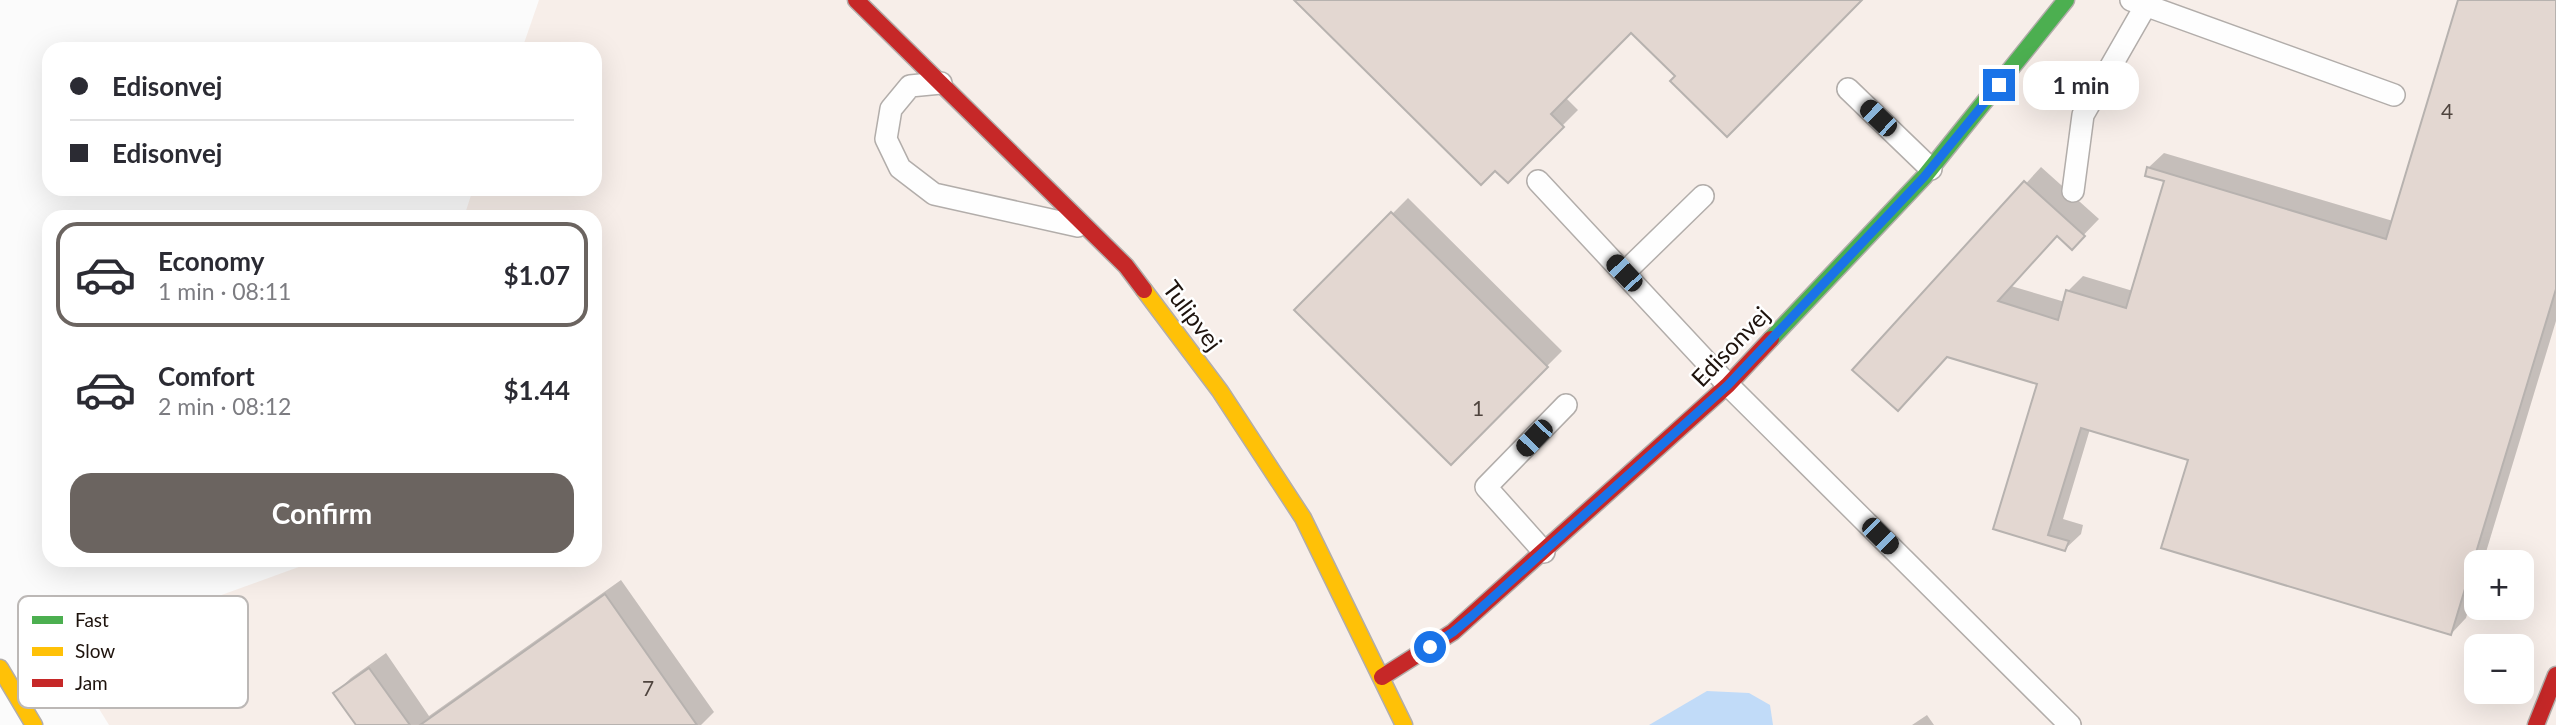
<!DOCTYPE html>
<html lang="en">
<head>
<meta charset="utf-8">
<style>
	body { margin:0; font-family:Lato,sans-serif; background:#f2f2f3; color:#2b2b33; height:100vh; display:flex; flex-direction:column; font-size:26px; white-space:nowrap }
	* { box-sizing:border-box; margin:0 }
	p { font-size:23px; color:#7c7c81 }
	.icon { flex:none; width:38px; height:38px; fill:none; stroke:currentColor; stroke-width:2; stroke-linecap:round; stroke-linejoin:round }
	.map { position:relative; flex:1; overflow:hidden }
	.panel { position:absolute; left:42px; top:210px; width:560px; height:357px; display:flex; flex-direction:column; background:#fff; border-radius:21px; box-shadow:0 7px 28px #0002 }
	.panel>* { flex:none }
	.guide { position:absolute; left:42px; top:42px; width:560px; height:154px; border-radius:21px; box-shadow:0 7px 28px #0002; display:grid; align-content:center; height:154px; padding:0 28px; background:#fff }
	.buttons { position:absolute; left:2464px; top:550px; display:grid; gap:14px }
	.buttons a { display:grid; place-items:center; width:70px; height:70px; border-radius:14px; background:#fff; box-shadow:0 7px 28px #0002; font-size:35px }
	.end { position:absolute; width:32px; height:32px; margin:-16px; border:9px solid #1a73e8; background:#fff; box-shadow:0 0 0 4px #fff }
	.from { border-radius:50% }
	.bubble { position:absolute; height:49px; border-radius:21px; background:#fff; box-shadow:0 7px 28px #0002; font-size:23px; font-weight:700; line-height:49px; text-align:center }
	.car { position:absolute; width:21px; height:42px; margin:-21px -10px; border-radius:9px; box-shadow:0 0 5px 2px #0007; background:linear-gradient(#222 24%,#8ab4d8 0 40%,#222 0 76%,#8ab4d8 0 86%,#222 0) }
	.guide b { display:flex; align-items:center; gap:24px; height:66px; font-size:26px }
	.guide b+b { border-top:2px solid #e1e1e2 }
	.guide i { width:18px; height:18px; background:#2b2b33 }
	ul { padding:12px 0 0; list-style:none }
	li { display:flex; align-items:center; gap:21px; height:105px; margin:0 14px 10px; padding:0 14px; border:4px solid transparent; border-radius:21px }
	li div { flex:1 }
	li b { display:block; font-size:26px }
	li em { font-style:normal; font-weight:700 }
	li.active { border-color:#6b6460 }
	li>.icon { width:63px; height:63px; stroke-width:1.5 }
	.action { display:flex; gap:14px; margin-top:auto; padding:14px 28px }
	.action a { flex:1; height:80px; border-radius:21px; background:#6b6460; color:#fff; font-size:28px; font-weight:700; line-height:80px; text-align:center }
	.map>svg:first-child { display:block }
</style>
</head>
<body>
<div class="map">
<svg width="2556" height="725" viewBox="0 0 2556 725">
	<rect width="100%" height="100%" fill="#fbfbfb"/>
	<path fill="#f7eee9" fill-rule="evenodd" d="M 539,0 L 2556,0 L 2556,725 L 109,725 L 64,652 L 318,560 L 595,560 L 595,217 L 464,217 L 473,189 L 595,189 L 595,49 L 522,49 ZM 2476,562 L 2522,562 L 2522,607 L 2476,607 ZM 2476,646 L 2522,646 L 2522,691 L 2476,691 Z"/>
	<path fill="#c1dbf8" d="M 1707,691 L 1749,693 L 1770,705 L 1773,725 L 1649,725 Z"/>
	<path fill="#0003" d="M 1297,0 L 1859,0 L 1677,76 L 1631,31 L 1566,98 L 1578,110 L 1523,165 Z
		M 2460,0 L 2556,0 L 2556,321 L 2483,562 L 2476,562 L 2476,585 L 2466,618 L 2451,634 L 2190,459 L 2090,429 L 2063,519 L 2083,525 L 2081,534 L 2065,549 L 1995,528 L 2039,383 L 1948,355 L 1855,370 L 2041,167 L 2099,219 L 2072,247 L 2058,234 L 2011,286 L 2065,302 L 2068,291 L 2083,276 L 2133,291 L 2166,180 L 2148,168 L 2164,153 L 2393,221 Z
		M 1408,198 L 1562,351 L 1451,463 L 1297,310 Z
		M 621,580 L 714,712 L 701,725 L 358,725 L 335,693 L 351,678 L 386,653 L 429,716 Z
		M 1927,715 L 1934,725 L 1912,725 Z"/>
	<path fill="#e3d7d1" stroke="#b7b2af" stroke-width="2" d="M 1294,0 L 1862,0 L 1727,137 L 1670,81 L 1675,76 L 1631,33 L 1551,114 L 1564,127 L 1508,183 L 1495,171 L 1481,185 Z
		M 2458,0 L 2556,0 L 2556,289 L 2451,635 L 2161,548 L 2188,460 L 2081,428 L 2048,535 L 2069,541 L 2065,551 L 1993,529 L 2037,384 L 1947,357 L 1898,411 L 1852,370 L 2024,181 L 2085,236 L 2072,250 L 2057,236 L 1998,301 L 2058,320 L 2066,290 L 2126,308 L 2164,181 L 2145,176 L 2147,167 L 2386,239 Z
		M 1391,212 L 1548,367 L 1451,465 L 1294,310 Z
		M 605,594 L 697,725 L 420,725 Z
		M 369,668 L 410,725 L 356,725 L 333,693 Z"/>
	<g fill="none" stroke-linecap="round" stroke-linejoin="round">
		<g stroke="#b2adaa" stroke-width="24">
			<path id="lane" d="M 2131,0 L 2394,95
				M 941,83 L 910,86 L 891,109 L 886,139 L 900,168 L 934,194 L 1078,226
				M 1848,89 L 1931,169
				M 1538,181 L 1728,385 L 2070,725
				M 2073,191 L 2083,115 L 2146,5
				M 1624,273 L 1703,196
				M 1544,552 L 1486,487 L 1566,405"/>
		</g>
		<g stroke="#b2adaa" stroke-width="19">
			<path id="fast" d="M 1771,339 L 1924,177 L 2066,0"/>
		</g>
		<g stroke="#b2adaa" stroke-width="19">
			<path id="slow" d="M 1144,290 L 1220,391 L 1303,518 L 1404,725
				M 0,668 L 34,725"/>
		</g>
		<g stroke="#b2adaa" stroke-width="19">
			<path id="jam" d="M 856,0 L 1126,266 L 1144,290
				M 1382,677 L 1453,632 L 1728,385 L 1771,339
				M 2536,725 L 2556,675"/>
		</g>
		<use href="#lane" stroke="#fefefe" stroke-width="21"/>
		<use href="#fast" stroke="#4caf50" stroke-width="16"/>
		<use href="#slow" stroke="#ffc107" stroke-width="16"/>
		<use href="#jam" stroke="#c62828" stroke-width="16"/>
	</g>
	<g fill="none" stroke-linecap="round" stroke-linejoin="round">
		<path stroke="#1a73e8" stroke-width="9" d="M 1430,647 L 1453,632 L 1472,616 L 1728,385 L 1924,177 L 1999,85"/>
	</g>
	<g text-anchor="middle" stroke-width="5" stroke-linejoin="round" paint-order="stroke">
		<g font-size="21" fill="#4f443e">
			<text x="2447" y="119">4</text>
			<text x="1478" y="416">1</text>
			<text x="648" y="696">7</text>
		</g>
		<g font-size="24" fill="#1e130d" stroke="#fff">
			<text transform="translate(1192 316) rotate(53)" y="8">Tulipvej</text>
			<text transform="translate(1731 347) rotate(-46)" y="8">Edisonvej</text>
		</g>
	</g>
	<rect x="18" y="596" width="230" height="112" rx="10" fill="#fff" stroke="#bcb8b6" stroke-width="2"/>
	<rect x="32" y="616" width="31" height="8" fill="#4caf50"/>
	<rect x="32" y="647" width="31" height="9" fill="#ffc107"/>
	<rect x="32" y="679" width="31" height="8" fill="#c62828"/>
	<g font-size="19" fill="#1e130d">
		<text x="75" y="627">Fast</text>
		<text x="75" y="658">Slow</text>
		<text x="75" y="690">Jam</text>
	</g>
</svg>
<div class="buttons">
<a>+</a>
<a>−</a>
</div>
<i class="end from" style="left:1430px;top:647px"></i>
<i class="end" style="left:1999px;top:85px"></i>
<div class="bubble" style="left:2023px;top:61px;width:116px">1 min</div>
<i class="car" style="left:1878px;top:118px;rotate:314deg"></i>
<i class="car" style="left:1624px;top:273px;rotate:317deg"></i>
<i class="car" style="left:1534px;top:438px;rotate:224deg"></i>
<i class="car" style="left:1880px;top:536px;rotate:135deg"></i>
<div class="guide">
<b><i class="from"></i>Edisonvej</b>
<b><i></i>Edisonvej</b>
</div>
<section class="panel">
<ul>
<li class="active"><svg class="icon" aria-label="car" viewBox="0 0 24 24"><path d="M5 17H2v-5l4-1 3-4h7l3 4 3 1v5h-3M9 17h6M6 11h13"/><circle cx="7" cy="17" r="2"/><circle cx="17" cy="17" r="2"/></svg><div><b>Economy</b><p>1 min · 08:11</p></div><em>$1.07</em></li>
<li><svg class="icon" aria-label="car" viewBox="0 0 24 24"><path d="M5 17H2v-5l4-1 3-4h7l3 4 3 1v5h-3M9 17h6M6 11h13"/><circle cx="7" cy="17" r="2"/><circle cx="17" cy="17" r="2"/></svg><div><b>Comfort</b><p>2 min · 08:12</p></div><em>$1.44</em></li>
</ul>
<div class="action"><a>Confirm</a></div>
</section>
</div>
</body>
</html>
